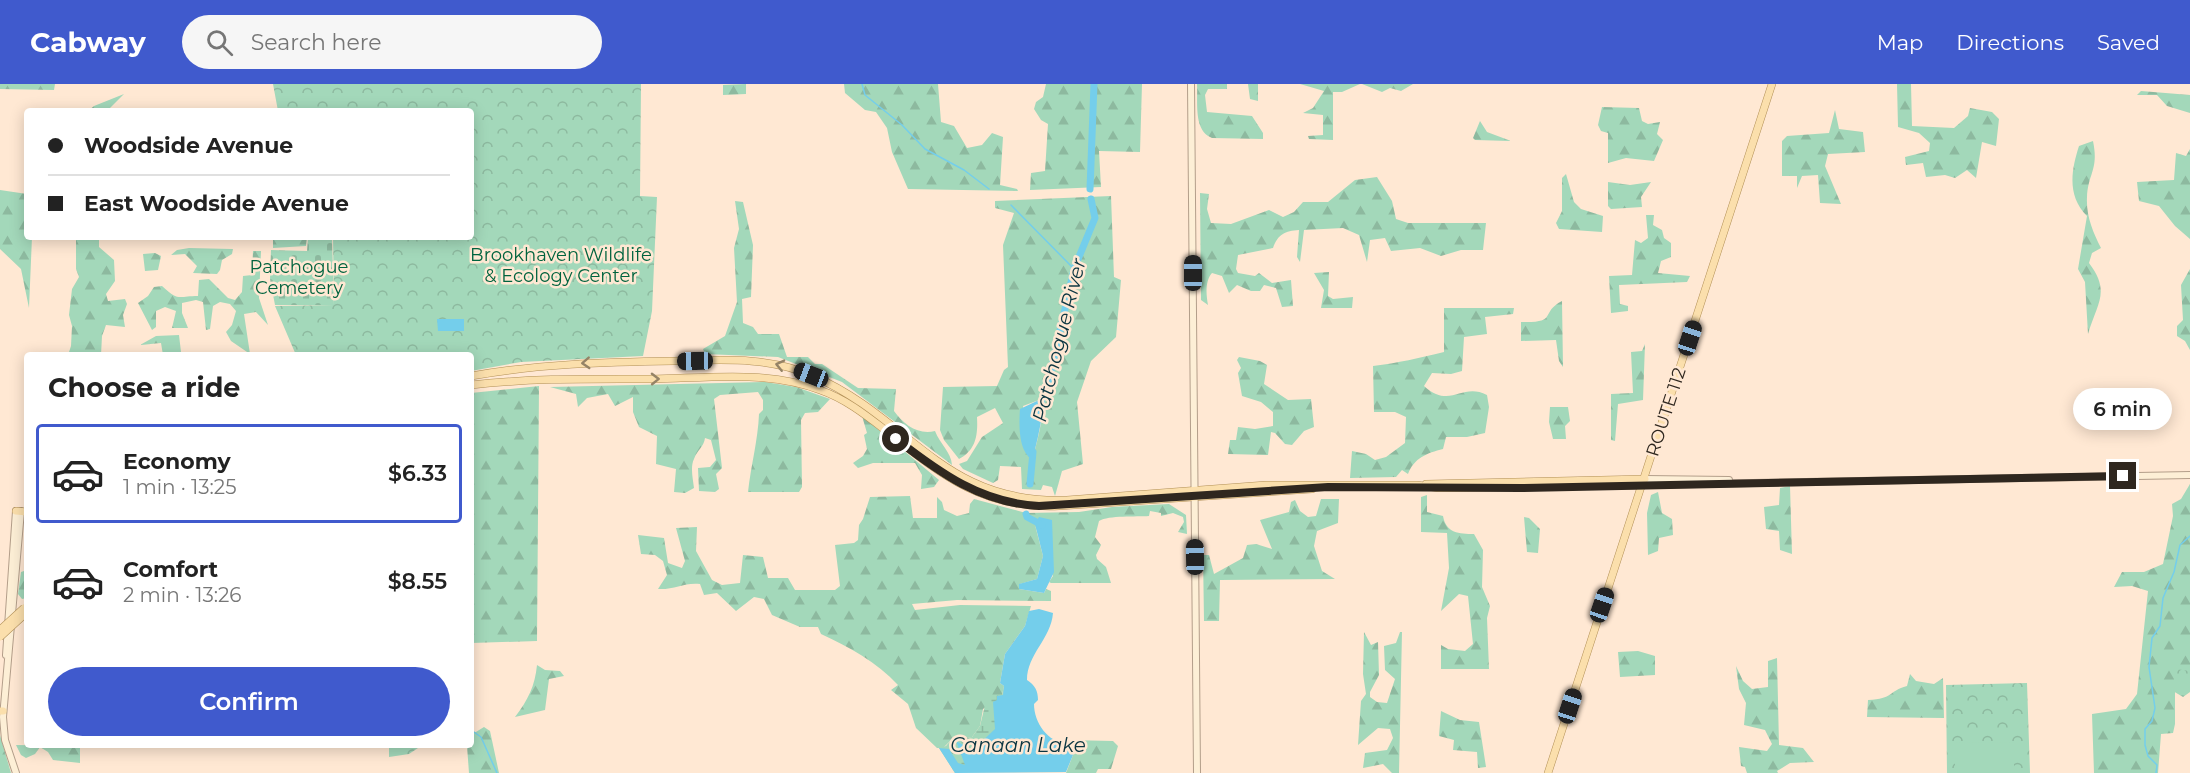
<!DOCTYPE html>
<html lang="en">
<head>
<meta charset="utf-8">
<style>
	body { margin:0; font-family:Montserrat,sans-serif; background:#f6f6f6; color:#222; height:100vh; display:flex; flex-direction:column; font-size:22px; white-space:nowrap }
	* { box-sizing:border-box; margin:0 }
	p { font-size:20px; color:#767676 }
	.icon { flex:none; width:33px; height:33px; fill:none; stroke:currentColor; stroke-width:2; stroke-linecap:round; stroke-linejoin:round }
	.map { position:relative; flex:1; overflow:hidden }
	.drawer { position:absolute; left:24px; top:268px; width:450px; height:396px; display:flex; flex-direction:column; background:#fff; border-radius:6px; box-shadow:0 3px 15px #0003 }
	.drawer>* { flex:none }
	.banner { position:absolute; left:24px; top:24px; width:450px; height:132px; border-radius:6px; box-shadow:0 3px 15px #0003; display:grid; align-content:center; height:132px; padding:0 24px; background:#fff }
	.end { position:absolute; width:27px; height:27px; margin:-14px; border:8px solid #2f271f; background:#fff; box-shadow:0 0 0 3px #fff }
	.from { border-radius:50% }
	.bubble { position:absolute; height:42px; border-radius:21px; background:#fff; box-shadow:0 3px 15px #0003; font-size:20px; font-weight:600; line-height:42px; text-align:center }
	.car { position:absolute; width:18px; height:36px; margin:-18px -9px; border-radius:8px; box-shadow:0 0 4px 2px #0007; background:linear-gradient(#222 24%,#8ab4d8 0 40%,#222 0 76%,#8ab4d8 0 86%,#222 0) }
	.banner b { display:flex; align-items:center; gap:21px; height:57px; font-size:22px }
	.banner b+b { border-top:2px solid #e0e0e0 }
	.banner i { width:15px; height:15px; background:#222 }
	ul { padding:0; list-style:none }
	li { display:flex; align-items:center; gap:18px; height:99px; margin:0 12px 9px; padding:0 12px; border:3px solid transparent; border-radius:6px }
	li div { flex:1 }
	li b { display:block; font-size:22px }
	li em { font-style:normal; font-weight:600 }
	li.on { border-color:#405acd }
	li>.icon { width:54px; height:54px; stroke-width:1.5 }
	h2 { padding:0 24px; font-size:27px; line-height:72px }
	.action { display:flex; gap:12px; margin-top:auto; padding:12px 24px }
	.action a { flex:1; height:69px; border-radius:36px; background:#405acd; color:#fff; font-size:24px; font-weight:600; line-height:69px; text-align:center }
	header { display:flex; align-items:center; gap:36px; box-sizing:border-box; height:84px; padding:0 30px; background:#405acd; color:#fff }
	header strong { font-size:28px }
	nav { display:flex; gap:33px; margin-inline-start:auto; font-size:21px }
	.search { width:420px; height:54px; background:#f6f6f6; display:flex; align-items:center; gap:15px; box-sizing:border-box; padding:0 21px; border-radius:33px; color:#767676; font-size:22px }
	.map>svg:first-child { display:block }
</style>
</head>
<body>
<header>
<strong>Cabway</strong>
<div class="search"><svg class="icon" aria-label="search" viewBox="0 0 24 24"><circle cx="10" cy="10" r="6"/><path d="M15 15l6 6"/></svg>Search here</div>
<nav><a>Map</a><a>Directions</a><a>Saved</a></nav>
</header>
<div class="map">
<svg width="2190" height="689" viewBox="0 0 2190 689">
	<defs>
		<pattern id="forest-firs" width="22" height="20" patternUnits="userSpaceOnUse" patternTransform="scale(1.5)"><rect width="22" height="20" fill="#a3d8ba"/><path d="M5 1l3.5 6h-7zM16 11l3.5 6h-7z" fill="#8db99f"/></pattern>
		<pattern id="wetland-marsh" width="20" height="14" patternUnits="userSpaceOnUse" patternTransform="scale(1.5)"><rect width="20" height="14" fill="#a3d8ba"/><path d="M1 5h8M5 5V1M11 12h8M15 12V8" fill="none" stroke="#8db99f"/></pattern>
		<pattern id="cemetery-stones" width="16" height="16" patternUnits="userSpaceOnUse" patternTransform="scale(1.5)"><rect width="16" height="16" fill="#a3d8ba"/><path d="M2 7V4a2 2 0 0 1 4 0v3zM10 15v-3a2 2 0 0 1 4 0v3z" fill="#8db99f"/></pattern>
		<pattern id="park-crowns" width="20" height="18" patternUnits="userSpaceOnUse" patternTransform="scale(1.5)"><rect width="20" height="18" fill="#a3d8ba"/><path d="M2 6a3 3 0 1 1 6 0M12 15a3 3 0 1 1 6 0" fill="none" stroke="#8db99f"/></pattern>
	</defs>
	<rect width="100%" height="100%" fill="#ffe8d3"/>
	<path fill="url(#forest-firs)" fill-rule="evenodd" d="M 0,0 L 55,0 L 54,6 L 0,5 Z
		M 746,0 L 746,10 L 723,11 L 723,1 Z
		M 844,0 L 938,0 L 941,38 L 954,42 L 967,64 L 982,61 L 992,49 L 1003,53 L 1000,101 L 1017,105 L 1018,107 L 908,105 L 892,68 L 887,44 L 876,28 L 865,26 L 845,9 Z
		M 1046,0 L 1142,0 L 1140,68 L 1099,67 L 1101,103 L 1030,106 L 1031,89 L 1045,87 L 1048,40 L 1041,36 L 1034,25 L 1036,18 L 1043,13 Z
		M 1197,0 L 1227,0 L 1227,5 L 1208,5 L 1205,11 L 1207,28 L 1252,32 L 1263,49 L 1263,55 L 1212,54 C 1193,47 1198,18 1197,0 Z
		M 1248,0 L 1258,0 L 1258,17 L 1250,15 Z
		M 1300,0 L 1360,0 L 1342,8 L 1333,8 L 1333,56 L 1309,55 L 1308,52 L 1323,51 L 1323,31 L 1303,29 L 1313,24 L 1324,7 Z
		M 1362,0 L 1413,0 L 1401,7 L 1390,4 L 1382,8 Z
		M 1897,0 L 1911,0 L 1912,42 L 1954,44 L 1968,32 L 1970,24 L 1992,28 L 1999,35 L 1996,62 L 1982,58 L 1976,94 L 1967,86 L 1955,94 L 1945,91 L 1926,93 L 1923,79 L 1906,81 L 1905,73 L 1929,67 L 1930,59 L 1919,49 L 1898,43 Z
		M 2141,7 L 2190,11 L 2190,29 L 2167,22 L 2157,11 L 2137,11 Z
		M 124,10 L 107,27 L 88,27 L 94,22 Z
		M 1602,23 L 1639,24 L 1642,37 L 1648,40 L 1660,38 L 1657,50 L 1663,56 L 1654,77 L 1626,74 L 1608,79 L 1608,49 L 1601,47 L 1598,41 Z
		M 1835,26 L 1839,45 L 1863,48 L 1865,68 L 1828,70 L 1825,82 L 1841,120 L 1820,119 L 1818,91 L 1802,92 L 1797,104 L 1797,92 L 1782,92 L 1782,57 L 1787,52 L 1829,49 Z
		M 1480,37 L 1487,48 L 1511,57 L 1475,56 L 1473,54 Z
		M 2093,57 C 2099,86 2088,89 2087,113 C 2086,132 2093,148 2101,164 L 2092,169 L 2089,179 C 2111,208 2097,219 2088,250 L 2085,198 L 2078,185 L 2087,132 C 2067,112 2071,87 2079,62 Z
		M 2190,65 L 2190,155 L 2175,142 L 2159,122 L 2139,117 L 2137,98 L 2174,96 L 2176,69 L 2186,72 Z
		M 1566,90 L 1574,118 L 1581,125 L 1603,132 L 1602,148 L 1559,145 L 1556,139 L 1562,127 L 1562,94 Z
		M 1377,93 L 1392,117 L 1396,135 L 1408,139 L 1486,139 L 1483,166 L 1461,166 L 1441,172 L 1420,164 L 1391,167 L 1385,154 L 1370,156 L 1367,178 L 1359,151 L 1343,144 L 1304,146 L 1300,178 L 1297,173 L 1299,146 C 1285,147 1278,150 1273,164 L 1238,171 L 1236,185 L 1238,189 L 1255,192 L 1259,189 L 1272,199 L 1291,196 L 1293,222 L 1282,223 L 1276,204 L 1264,201 L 1260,207 L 1251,207 L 1237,201 L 1229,209 L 1222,192 L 1212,189 C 1205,197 1206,210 1208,221 L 1201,216 L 1200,109 L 1209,110 L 1207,125 L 1211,139 L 1231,140 L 1269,126 L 1283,133 L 1294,128 L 1303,118 L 1328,118 L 1355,96 Z
		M 1608,98 L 1630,101 L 1651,98 L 1641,113 L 1642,123 L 1611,125 L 1608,122 Z
		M 0,106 L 27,110 L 27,153 L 32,153 L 29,224 L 21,185 L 0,165 Z
		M 1111,112 L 1114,193 L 1121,196 L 1116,253 L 1091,277 L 1077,318 L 1083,380 L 1062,387 L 1055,412 L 1052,403 L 1043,401 L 1041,406 L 1022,405 L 1021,383 L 1000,382 L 998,396 L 993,399 L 963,385 L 959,380 L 967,377 L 982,353 L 1003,339 L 995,324 L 977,333 C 978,351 976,366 959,375 L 944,356 L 940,346 L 943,303 L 997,302 L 1004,286 L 1008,283 L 1003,161 L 1014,129 L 995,124 L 995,117 ZM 1049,296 C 1043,322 1041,349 1032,375 L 1023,322 L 1039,316 Z
		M 735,117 L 743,118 L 753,161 L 751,213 L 742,215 L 743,239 L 753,243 L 758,250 L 779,250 L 787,273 L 808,273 L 815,280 L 822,280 L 858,304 L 896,305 L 894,327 C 904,341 918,351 935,347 C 940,360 951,368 952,381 L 842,298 L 778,273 L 705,270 L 703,265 L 725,252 L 737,218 L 734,164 L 739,145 Z
		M 1646,131 L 1654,131 L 1653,141 L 1662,146 L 1664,154 L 1671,159 L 1671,173 L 1661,177 L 1658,189 L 1690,192 L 1687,198 L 1619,201 L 1620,220 L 1628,222 L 1628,227 L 1611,229 L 1609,192 L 1632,191 L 1635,156 L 1641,159 L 1648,154 Z
		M 76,153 L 99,153 L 99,163 L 114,176 L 115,197 L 106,210 L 108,217 L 125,215 L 127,220 L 123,231 L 125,243 L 106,241 L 102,252 L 101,271 L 68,271 L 71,262 L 72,242 L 69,231 L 72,205 L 79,193 L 76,185 Z
		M 273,153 L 307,153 L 306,162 L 273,164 Z
		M 189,164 L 233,165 L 232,170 L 222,176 L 220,186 L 217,190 L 193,189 L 197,182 L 185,170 L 171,171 L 177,166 Z
		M 253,167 L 261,167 L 259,214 L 268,241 L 256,228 L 244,230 L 250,270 L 231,257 L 226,248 L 232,241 L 236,227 L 230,220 L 220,218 L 213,222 L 210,245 L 206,246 L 203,218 L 196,216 L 182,219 L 182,229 L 188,244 L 172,244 L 176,227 L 165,223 L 156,227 L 156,243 L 152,246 L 138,219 L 148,212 L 154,203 L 162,202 C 179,218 178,212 198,212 L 199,196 L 209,195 L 228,214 L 235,216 L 242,208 L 243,192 L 252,191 Z
		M 155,169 L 161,172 L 158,186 L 145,187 L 143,170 Z
		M 2190,185 L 2190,266 L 2185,257 L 2177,252 L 2177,242 L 2183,236 L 2181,201 Z
		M 1329,188 L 1328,212 L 1333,215 L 1353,213 L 1352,224 L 1321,224 L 1324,206 L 1314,189 Z
		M 1562,217 L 1563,283 L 1559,277 L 1556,256 L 1521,257 L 1521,238 C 1559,239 1539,229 1562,217 Z
		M 1444,224 L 1514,224 L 1513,230 L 1485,233 L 1487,250 L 1464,253 L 1462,287 L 1451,290 L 1432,289 L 1424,302 C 1451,326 1461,298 1487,311 L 1489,323 L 1485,349 L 1467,353 L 1446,353 L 1443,365 C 1427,369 1414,374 1408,390 L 1402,386 L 1396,393 L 1350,394 L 1352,367 L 1366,370 L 1375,376 L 1386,373 L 1405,359 L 1406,333 L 1395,328 L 1374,328 L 1373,282 C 1398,279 1419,274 1444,268 Z
		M 179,251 L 181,268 L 185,271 L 163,271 L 161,259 L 140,261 L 156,252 Z
		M 1645,260 L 1643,316 L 1618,320 L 1615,357 L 1611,356 L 1611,310 L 1633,309 L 1631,268 L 1642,267 Z
		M 1239,273 L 1260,277 L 1267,281 L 1264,300 L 1288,316 L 1311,315 L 1314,343 L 1304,347 L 1292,361 L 1285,360 L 1275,349 L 1271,348 L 1268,371 L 1228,370 L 1230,356 L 1236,356 L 1238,343 L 1255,345 L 1273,342 L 1273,328 L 1261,318 L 1242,312 L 1238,289 L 1241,284 L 1237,276 Z
		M 765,298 L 796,303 L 830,315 L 818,328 L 805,329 L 801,336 L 802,403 L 799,408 L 748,408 C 751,381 758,356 759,330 L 763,326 L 763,316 L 758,308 L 720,311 L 714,315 L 722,384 L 716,390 L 719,405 L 715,408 L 699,407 L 698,384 L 710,383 L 716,376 L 711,356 L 705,354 C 704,363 697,366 694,375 C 690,383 693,395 694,404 L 685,409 L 674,408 L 676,385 L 656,380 L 657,352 L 639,343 L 633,328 L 633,313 L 615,322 L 608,310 L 587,314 L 578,323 L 576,310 L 550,303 Z
		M 539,302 L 537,557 L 471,559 L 471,309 Z
		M 1550,323 L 1568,323 L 1570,337 L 1565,342 L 1566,355 L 1553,355 L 1549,338 Z
		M 862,332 L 939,396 L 934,403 L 921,405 L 922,391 L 915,379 L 873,379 L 858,384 L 853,379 L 863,372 L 867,365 L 864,351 L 867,349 Z
		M 2190,400 L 2190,587 L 2175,587 L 2175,640 L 2173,649 L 2161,650 L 2158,689 L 2094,689 L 2092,630 L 2126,625 L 2137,610 L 2148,507 L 2132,502 L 2114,503 L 2122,488 L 2144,488 L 2163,480 L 2173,432 L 2172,420 L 2181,415 Z
		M 1790,402 L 1792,470 L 1780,466 L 1779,447 L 1766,445 L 1764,423 L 1779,421 L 1780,404 Z
		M 1658,408 L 1662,429 L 1672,435 L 1673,451 L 1659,454 L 1658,467 L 1648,471 L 1647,429 L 1651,411 Z
		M 1427,411 L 1427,428 L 1443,432 C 1446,449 1459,450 1474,450 L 1483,466 L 1482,503 L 1490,522 L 1487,534 L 1489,585 L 1441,585 L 1441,561 L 1448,565 L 1465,567 L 1473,560 L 1468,512 L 1459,510 L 1441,527 L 1449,484 L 1447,449 L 1421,448 L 1421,413 Z
		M 910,412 L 913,434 L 937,434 L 937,413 L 942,418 L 944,426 L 957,432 L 969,429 L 970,420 L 974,415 L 1026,429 L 1079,428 L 1112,423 L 1169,420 L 1186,431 L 1187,450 L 1178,448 L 1184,438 L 1183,433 L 1173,429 L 1161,432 L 1161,429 L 1150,427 L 1149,432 C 1136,433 1109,431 1099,437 L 1095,453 L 1101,461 L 1096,471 L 1097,475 L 1106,483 L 1111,499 L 1051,499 L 1049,498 L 1053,492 L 1035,441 L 1043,472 L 1037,495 L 1020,500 L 1019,505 L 1044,509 L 1046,505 L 1051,507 L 1051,517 L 957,516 L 912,520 L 915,526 L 960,521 L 1031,522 L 1025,542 L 1005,570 L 1000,599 L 1004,602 L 1002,611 L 983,625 L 980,642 L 972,653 L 952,655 L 943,664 L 937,664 L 916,644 L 908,620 L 891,606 L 898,601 C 877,578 849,563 821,550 L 818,543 L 800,543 L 772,531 L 764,515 L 754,513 L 736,527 L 717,509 L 704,511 L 700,500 C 685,498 674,506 658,505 L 667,491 L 663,477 L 655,471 L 641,470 L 638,451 L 664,454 L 668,479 L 682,484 L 685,477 L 676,444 L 697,443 L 696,467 L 712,496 L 722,501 L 740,499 L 743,471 L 763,473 L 768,494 L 788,494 L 795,506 L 835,506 L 840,502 L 835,461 L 854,459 L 858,456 L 859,441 L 863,435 L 870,413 Z
		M 1321,415 L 1339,415 L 1338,439 L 1317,447 L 1314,462 L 1322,487 L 1335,495 L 1220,496 L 1219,537 L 1204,537 L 1203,471 L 1209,471 L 1214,490 L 1243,474 L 1247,461 L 1256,460 L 1272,465 L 1260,436 L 1289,428 L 1291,418 L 1295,416 L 1300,427 L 1308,433 L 1316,432 Z
		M 1524,433 L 1529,434 L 1540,445 L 1538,469 L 1527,468 Z
		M 27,486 L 27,514 L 22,515 L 18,510 L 21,488 Z
		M 1364,548 L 1371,561 L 1378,558 L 1379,591 L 1370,608 L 1370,613 L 1377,618 L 1387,619 L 1395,595 L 1385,586 L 1384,562 L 1396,559 L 1400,548 L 1402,548 L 1399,689 L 1392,689 L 1383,680 L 1363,684 L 1365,669 L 1387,666 L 1393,654 L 1390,645 L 1378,644 L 1358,661 L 1361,617 L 1366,610 L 1363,590 Z
		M 1638,567 L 1655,572 L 1655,591 L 1620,593 L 1618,568 Z
		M 1777,574 L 1779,661 L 1803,664 L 1814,678 L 1790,679 L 1777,687 L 1778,689 L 1747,689 L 1745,683 L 1741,682 L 1739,663 L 1767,667 L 1772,660 L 1765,646 L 1744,641 L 1746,619 L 1739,605 L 1736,582 L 1743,597 L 1752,605 L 1768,603 L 1768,577 Z
		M 537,581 L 545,586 L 560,587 L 564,592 L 549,595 L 545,626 L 515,633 C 528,616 535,602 537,581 Z
		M 1910,590 L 1916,597 L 1934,600 L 1943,594 L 1944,634 L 1867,633 L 1868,616 C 1894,615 1888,607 1907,602 Z
		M 1441,627 L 1460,636 L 1479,638 L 1486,683 L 1478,684 L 1477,668 L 1453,666 L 1454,656 L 1439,652 Z
		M 484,643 L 490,647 L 499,689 L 469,689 L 467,662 L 471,662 L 471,651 Z
		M 0,651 L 11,689 L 0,689 Z
		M 1067,656 L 1113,657 L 1118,662 L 1111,685 L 1098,685 L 1096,689 L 1066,689 L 1073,671 Z
		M 16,661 L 80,662 L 80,679 L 53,676 L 48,668 L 40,663 L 35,670 L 26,674 L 21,671 Z"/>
	<path fill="url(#wetland-marsh)" d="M 1004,602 L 1003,661 L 955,689 L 939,664 L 946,662 L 952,655 L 972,653 L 980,642 L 987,613 L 1002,611 Z"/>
	<path fill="url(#cemetery-stones)" d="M 308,153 L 332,153 L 334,221 L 275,221 L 270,195 L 271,166 L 307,167 Z"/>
	<path fill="url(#park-crowns)" d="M 273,0 L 641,0 L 640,112 L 657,113 L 652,227 L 643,272 L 521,278 L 471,287 L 471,272 L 296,271 L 275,222 L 334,221 L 333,153 L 471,153 L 471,27 L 278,27 Z
		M 2175,585 L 2190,587 L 2190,608 L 2183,613 L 2173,607 Z
		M 2027,599 L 2030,689 L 1947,689 L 1946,601 Z
		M 389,662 L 421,662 L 409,670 L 389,673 Z"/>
	<path fill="#a3d8ba" d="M 2014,658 L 2014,689 L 1955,689 L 1955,659 Z"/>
	<path fill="#74ceeb" d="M 437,235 L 464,235 L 464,247 L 438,247 Z
		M 1051,290 C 1043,319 1041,347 1032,376 C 1018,366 1019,341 1020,325 L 1039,316 Z
		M 1039,433 L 1052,436 L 1054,488 L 1044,509 L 1019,505 L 1019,500 L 1037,495 L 1043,472 L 1035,440 Z
		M 1039,525 L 1053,529 C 1051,555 1027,570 1027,596 C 1035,601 1038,607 1038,616 L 1034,620 C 1034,639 1048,658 1067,660 L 1073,671 L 1066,688 L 955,689 L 939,664 L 949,665 L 958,679 L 965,681 L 956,657 L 973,666 L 995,645 L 993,618 L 997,616 L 997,612 L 1003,611 L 1004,602 L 1000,599 L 1005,570 L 1025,542 L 1029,527 Z"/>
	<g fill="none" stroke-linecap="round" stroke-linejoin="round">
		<path stroke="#74ceeb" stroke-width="1.5" d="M 862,0 L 865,11 L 902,41 L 925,65 L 964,86 L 989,105
			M 1011,121 L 1074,185
			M 474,648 L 481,653 L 497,689
			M 2156,689 L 2157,681 L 2148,672 L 2145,661 L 2145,645 L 2152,637 L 2155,624 L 2149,583 L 2152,554 L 2160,542 L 2163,514 L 2174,488 L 2180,461 L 2190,452"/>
		<path stroke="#74ceeb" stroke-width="7" d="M 1090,105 L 1094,0
			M 1049,296 L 1074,185 L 1095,134 L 1091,115
			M 1030,400 L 1033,368
			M 1026,430 L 1027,433 L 1042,441"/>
		<g stroke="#b39e8a" stroke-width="8">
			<path id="secondary" d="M 1191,0 L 1197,689
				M 1645,395 L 1729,396
				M 1643,401 L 2190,391
				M 6,571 L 16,427
				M 16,689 L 5,656 L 3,633 L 21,427"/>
		</g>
		<g stroke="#b29057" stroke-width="8">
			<path id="primary" d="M 471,292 C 538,280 606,278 674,277 C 721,276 768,272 813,292 C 911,334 942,421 1067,416 L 1266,401 L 1417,401 L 1439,404 L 1643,401
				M 471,301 C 531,294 592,295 653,295 C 708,294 767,286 820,306 C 846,315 867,332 889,349 C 944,393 985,425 1059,422 L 1312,405
				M 1426,400 L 1645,395
				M 16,427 L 27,428
				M 0,627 L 3,627
				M 1548,689 L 1772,0"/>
		</g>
		<use href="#secondary" stroke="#fdefd6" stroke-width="6"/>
		<use href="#primary" stroke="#fbdfac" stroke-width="7"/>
		<g stroke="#b29057" stroke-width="8" stroke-linecap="butt">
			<path id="primary-bridge" d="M 0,546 L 24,524
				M 0,553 L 24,531"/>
		</g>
		<use href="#primary-bridge" stroke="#fbdfac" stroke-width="7"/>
	</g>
	<defs><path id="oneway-chevron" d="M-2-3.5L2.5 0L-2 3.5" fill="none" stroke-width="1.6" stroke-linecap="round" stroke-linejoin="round" transform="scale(1.5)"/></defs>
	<g stroke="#958366">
		<use href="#oneway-chevron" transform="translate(586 279) rotate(177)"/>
		<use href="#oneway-chevron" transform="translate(780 281) rotate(-167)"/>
		<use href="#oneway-chevron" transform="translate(655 295) rotate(-1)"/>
	</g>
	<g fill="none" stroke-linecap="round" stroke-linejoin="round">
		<path stroke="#2f271f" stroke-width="8" d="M 896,355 C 940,389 981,419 1039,422 L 1328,403 L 1520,404 L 2123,392"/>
	</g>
	<g text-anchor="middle" stroke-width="5" stroke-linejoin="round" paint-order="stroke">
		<g font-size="18" fill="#00633e" stroke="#ffe8d3">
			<text x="561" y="177">Brookhaven Wildlife<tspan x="561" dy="21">&amp; Ecology Center</tspan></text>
			<text x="299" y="189">Patchogue<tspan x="299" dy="21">Cemetery</tspan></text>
		</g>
		<g font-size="18" fill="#2f271f" stroke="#ffe8d3">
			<text transform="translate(1666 328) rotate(-72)" y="6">ROUTE 112</text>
		</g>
		<g font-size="20" font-style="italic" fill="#0a3541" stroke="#ffe8d3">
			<text transform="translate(1059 256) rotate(-76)" y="7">Patchogue River</text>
			<text x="1018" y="668">Canaan Lake</text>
		</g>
	</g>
</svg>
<i class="end from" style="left:896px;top:355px"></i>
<i class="end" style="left:2123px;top:392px"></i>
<div class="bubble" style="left:2073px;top:304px;width:99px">6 min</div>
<i class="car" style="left:1193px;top:189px;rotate:0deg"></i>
<i class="car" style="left:1690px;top:254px;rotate:18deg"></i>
<i class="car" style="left:695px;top:277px;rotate:269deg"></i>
<i class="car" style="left:811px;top:291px;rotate:291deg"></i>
<i class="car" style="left:1195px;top:473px;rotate:359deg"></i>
<i class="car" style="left:1602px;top:521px;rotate:19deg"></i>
<i class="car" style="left:1570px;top:622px;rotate:18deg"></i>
<div class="banner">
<b><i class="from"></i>Woodside Avenue</b>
<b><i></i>East Woodside Avenue</b>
</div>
<section class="drawer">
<h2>Choose a ride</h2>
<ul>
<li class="on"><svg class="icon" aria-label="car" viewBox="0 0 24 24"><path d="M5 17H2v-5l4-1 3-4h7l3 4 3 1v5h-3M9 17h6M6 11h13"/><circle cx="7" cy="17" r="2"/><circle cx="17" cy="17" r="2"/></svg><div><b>Economy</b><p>1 min · 13:25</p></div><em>$6.33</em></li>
<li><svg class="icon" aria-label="car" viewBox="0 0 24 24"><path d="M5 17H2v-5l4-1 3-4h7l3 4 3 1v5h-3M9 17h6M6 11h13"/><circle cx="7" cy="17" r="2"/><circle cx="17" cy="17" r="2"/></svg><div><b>Comfort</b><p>2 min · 13:26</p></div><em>$8.55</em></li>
</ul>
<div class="action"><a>Confirm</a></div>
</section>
</div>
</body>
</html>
